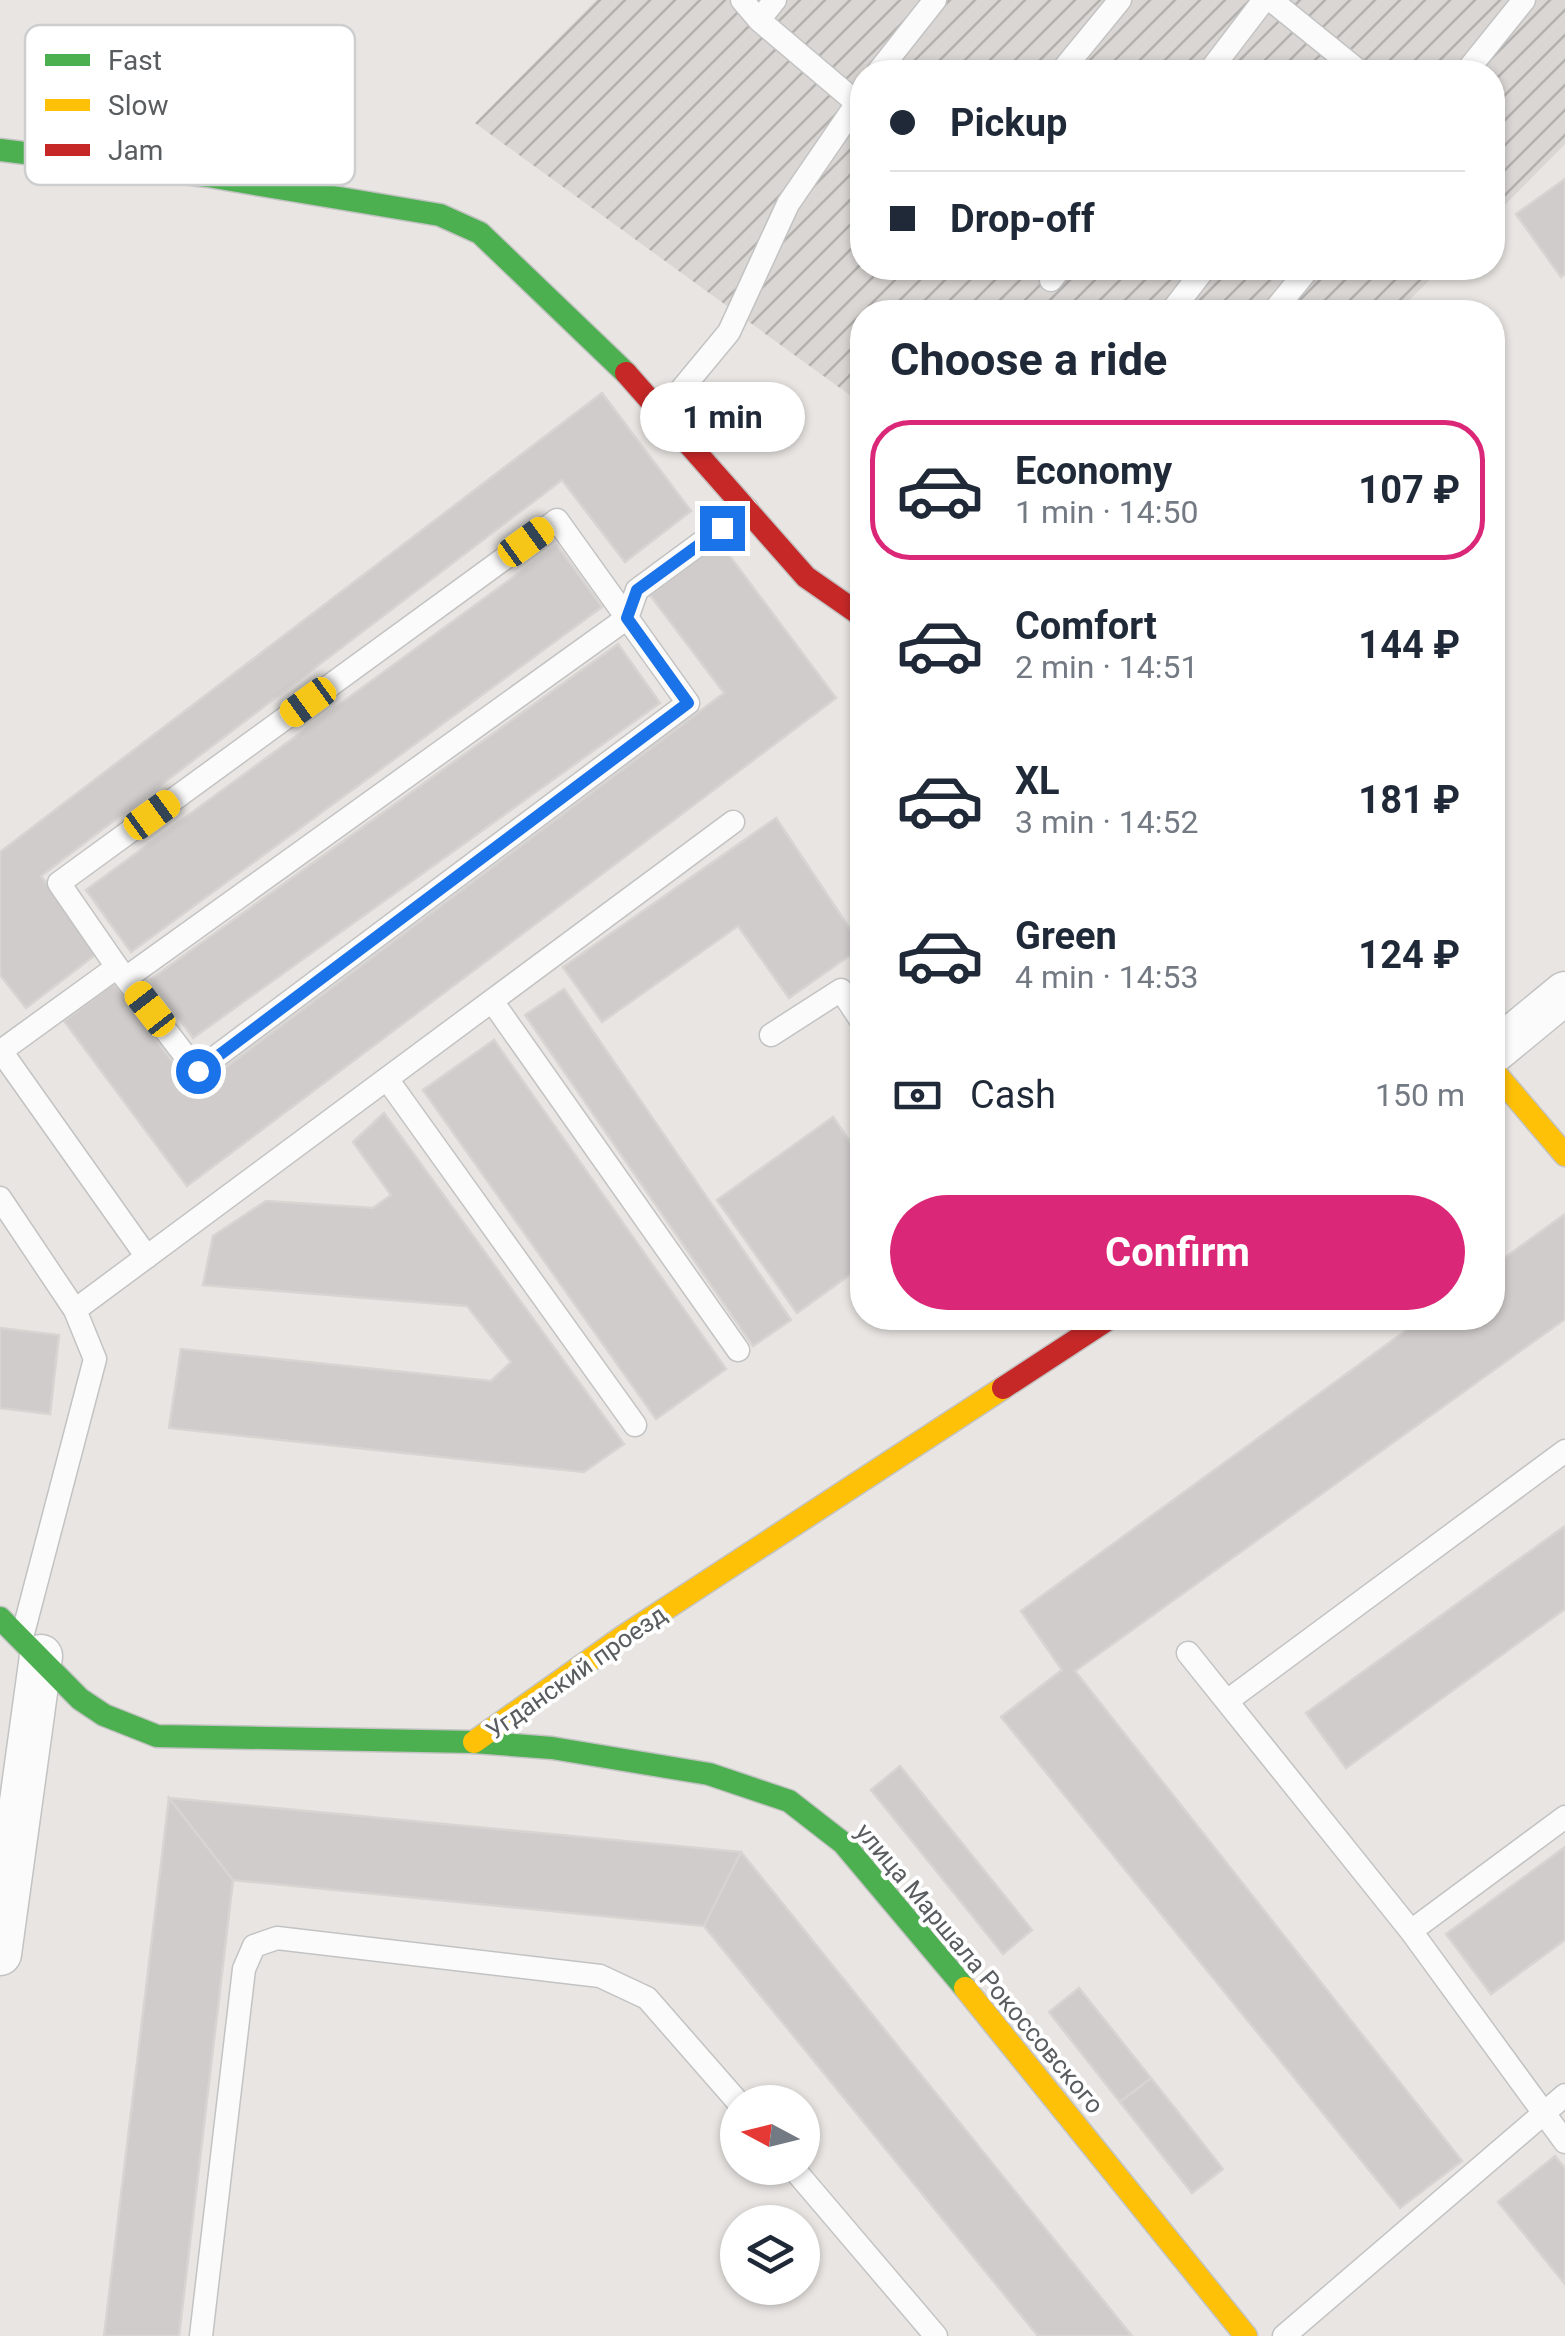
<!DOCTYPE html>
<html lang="en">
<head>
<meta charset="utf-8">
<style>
	body { margin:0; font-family:Roboto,sans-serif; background:#f6f6f7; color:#1f2937; height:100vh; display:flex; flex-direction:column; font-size:38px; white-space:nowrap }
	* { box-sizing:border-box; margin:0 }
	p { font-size:32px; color:#747a83 }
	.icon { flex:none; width:55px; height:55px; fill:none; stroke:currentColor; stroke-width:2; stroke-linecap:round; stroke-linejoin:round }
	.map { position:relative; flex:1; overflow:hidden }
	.drawer { position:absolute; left:850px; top:300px; width:655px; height:1030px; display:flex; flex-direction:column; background:#fff; border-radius:40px; box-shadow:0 2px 8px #0004 }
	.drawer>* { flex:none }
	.hud { position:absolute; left:850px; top:60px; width:655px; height:220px; border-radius:40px; box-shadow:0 2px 8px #0004; display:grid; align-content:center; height:220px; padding:0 40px; background:#fff }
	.needle { width:65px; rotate:277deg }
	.tools { position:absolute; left:720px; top:2085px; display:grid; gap:20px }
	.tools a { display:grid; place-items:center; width:100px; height:100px; border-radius:50%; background:#fff; box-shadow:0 2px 8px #0004; font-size:50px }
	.end { position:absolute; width:45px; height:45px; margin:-22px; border:12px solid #1a73e8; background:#fff; box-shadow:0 0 0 5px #fff }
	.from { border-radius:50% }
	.bubble { position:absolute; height:70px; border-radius:35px; background:#fff; box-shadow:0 2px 8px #0004; font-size:32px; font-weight:700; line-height:70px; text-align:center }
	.car { position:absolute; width:30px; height:60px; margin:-30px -15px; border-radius:12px; box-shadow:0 0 8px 2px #0007; background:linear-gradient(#f5c518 24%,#345 0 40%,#f5c518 0 76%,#345 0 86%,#f5c518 0) }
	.hud b { display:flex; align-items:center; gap:35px; height:95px; font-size:38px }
	.hud b+b { border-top:2px solid #e0e1e3 }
	.hud i { width:25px; height:25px; background:#1f2937 }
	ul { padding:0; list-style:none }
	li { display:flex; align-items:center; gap:30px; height:140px; margin:0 20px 15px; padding:0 20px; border:5px solid transparent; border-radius:40px }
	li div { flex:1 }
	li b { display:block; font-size:38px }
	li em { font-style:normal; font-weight:700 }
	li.current { border-color:#db2777 }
	li>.icon { width:90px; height:90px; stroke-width:1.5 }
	h2 { padding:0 40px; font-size:45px; line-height:120px }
	.pay { display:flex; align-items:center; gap:25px; height:110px; padding:0 40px; font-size:38px }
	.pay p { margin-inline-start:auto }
	.button { display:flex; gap:20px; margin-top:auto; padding:20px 40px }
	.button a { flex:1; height:115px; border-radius:60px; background:#db2777; color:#fff; font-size:40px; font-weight:700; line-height:115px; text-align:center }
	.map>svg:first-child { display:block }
</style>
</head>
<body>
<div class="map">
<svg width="1565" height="2336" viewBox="0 0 1565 2336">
	<defs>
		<pattern id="industrial-furrows" width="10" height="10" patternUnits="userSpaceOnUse" patternTransform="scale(2.5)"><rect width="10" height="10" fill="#d9d6d3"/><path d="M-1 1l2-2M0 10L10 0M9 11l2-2" fill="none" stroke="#b3b1ae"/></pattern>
	</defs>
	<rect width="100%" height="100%" fill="#e8e5e2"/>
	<path fill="url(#industrial-furrows)" d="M 596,0 L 1565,0 L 1565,144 L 1493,217 L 1492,72 L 862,72 L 862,268 L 1442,268 L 1397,312 L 862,312 L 862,404 L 475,123 Z"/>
	<path fill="#cfcccb" stroke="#d7d4d2" stroke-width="2.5" d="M 1565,179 L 1565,274 L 1561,277 L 1516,214 Z
		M 602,393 L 691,511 L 625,562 L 562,480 L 41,876 L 99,952 L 26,1008 L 0,975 L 0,852 Z
		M 720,543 L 836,698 L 187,1186 L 64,1021 L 114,983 L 194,1091 L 724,693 L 650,595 Z
		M 557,545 L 602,607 L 131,952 L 86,890 Z
		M 618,644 L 660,703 L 193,1038 L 151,979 Z
		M 776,818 L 862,947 L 789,998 L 738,926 L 602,1022 L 563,967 Z
		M 564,989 L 791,1320 L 753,1346 L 525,1015 Z
		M 494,1040 L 726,1369 L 656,1419 L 423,1090 Z
		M 384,1113 L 624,1444 L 584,1472 L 169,1428 L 181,1349 L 491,1381 L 511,1362 L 467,1306 L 203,1285 L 213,1236 L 266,1201 L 373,1208 L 391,1195 L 353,1142 Z
		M 833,1117 L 862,1159 L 862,1266 L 797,1313 L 717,1200 Z
		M 1565,1214 L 1565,1319 L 1075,1671 L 1462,2161 L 1400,2208 L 1001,1717 L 1062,1670 L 1021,1611 L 1423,1318 L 1492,1318 L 1492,1267 Z
		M 0,1328 L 59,1335 L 50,1414 L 0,1408 Z
		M 1565,1526 L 1565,1609 L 1346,1768 L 1306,1713 Z
		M 900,1766 L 1032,1930 L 1003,1954 L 871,1790 Z
		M 169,1798 L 741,1852 L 704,1926 L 233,1880 Z
		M 169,1798 L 233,1880 L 179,2336 L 104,2336 Z
		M 1565,1847 L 1565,1940 L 1491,1994 L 1446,1934 Z
		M 741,1852 L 1132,2336 L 1038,2336 L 704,1926 Z
		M 1079,1988 L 1151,2078 L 1120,2102 L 1049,2012 Z
		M 1151,2078 L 1223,2169 L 1192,2193 L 1120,2102 Z
		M 1555,2156 L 1565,2168 L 1565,2284 L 1498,2202 Z"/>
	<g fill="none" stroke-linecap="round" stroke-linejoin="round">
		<g stroke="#c3c3c3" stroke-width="25">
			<path id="lane" d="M 742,0 L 759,20
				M 775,0 L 759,20 L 857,103
				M 1271,0 L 1360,72
				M 878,72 L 935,0
				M 1061,72 L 1120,0
				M 1209,72 L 1264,0
				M 1466,72 L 1524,0
				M 1051,280 L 1061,268
				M 1171,312 L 1205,268
				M 1273,312 L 1309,268
				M 662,413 L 729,332 L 788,204 L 862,96
				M 117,967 L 197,1071 L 688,703 L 557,520 L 59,883 L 117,967 L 1,1051 L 147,1257
				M 126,978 L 627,618 L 637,590 L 747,509
				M 492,1001 L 738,1350
				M 771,1035 L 841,990 L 862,1022
				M 387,1079 L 635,1425
				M 0,1198 L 75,1310 L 95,1359 L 22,1637
				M 75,1310 L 733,822
				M 1188,1653 L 1411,1931
				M 1227,1701 L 1565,1451
				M 1565,1817 L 1411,1931 L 1565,2142
				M 793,2168 L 936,2336
				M 201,2336 L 244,1969 L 254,1946 L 277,1938 L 600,1976 L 647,1998 L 738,2102
				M 1284,2336 L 1565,2095"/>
		</g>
		<g stroke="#c3c3c3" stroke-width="45">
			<path id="street" d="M 1492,1053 L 1565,993
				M 0,1954 L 41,1656"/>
		</g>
		<g stroke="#c3c3c3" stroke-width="25">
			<path id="fast" d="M 0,150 L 208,176 L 440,215 L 480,233 L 626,373
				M 0,1618 L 80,1699 L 104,1715 L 157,1736 L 474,1742 L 552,1748 L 709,1774 L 789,1801 L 843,1843 L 965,1988"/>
		</g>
		<g stroke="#c3c3c3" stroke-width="25">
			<path id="slow" d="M 1492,1069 L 1565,1155
				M 474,1742 L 624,1636 L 1003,1388
				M 965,1988 L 1246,2336"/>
		</g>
		<g stroke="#c3c3c3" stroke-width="25">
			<path id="jam" d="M 626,373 L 806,577 L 862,616
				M 1003,1388 L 1110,1318"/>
		</g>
		<use href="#lane" stroke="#fcfbfb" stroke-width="22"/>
		<use href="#street" stroke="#fcfbfb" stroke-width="42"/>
		<use href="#fast" stroke="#4caf50" stroke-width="22"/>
		<use href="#slow" stroke="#ffc107" stroke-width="22"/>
		<use href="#jam" stroke="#c62828" stroke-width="22"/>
	</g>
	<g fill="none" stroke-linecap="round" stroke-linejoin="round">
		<path stroke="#1a73e8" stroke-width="12" d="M 198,1071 L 688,703 L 627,618 L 637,590 L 722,528"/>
	</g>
	<g text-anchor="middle" stroke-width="8" stroke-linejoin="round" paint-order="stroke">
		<g font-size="25" fill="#595d5f" stroke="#fff">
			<text transform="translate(576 1672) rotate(-35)" y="9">Угданский проезд</text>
			<text transform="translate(980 1968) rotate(50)" y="9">улица Маршала Рокоссовского</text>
		</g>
	</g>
	<rect x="25" y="25" width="330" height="160" rx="15" fill="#fff" stroke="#cdcecf" stroke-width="2.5"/>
	<rect x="45" y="54" width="45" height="12" fill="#4caf50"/>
	<rect x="45" y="99" width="45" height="12" fill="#ffc107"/>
	<rect x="45" y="144" width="45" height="12" fill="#c62828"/>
	<g font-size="28" fill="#595d5f">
		<text x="108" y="70">Fast</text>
		<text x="108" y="115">Slow</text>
		<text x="108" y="160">Jam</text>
	</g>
</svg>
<div class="tools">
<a><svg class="needle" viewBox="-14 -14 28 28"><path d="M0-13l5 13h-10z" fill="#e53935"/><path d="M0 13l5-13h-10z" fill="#747a83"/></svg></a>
<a><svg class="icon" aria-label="layers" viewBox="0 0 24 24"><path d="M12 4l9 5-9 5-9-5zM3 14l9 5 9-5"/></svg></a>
</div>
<i class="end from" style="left:198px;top:1071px"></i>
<i class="end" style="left:722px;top:528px"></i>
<div class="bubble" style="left:640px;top:382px;width:165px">1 min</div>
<i class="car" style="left:526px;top:542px;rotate:54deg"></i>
<i class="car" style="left:308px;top:702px;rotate:234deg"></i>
<i class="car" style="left:152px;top:815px;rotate:54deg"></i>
<i class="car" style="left:150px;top:1009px;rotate:322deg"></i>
<div class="hud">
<b><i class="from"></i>Pickup</b>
<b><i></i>Drop-off</b>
</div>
<section class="drawer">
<h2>Choose a ride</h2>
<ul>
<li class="current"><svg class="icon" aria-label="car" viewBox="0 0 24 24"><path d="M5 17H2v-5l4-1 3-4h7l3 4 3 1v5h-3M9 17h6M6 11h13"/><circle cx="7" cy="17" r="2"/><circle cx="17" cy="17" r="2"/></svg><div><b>Economy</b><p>1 min · 14:50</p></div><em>107 ₽</em></li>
<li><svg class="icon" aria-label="car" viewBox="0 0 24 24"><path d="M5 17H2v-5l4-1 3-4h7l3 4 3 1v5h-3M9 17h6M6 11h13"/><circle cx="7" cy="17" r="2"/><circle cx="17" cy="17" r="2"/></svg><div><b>Comfort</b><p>2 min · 14:51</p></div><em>144 ₽</em></li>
<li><svg class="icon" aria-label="car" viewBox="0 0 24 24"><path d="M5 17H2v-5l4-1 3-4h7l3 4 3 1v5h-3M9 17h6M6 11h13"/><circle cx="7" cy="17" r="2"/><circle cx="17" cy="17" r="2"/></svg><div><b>XL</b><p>3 min · 14:52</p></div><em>181 ₽</em></li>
<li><svg class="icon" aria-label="car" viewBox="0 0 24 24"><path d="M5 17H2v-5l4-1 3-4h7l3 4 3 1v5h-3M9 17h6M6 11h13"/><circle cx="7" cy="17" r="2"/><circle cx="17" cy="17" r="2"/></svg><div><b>Green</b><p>4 min · 14:53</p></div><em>124 ₽</em></li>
</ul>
<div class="pay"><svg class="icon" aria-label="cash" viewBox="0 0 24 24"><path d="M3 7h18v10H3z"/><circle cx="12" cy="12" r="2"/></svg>Cash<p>150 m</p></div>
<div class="button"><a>Confirm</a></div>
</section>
</div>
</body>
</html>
